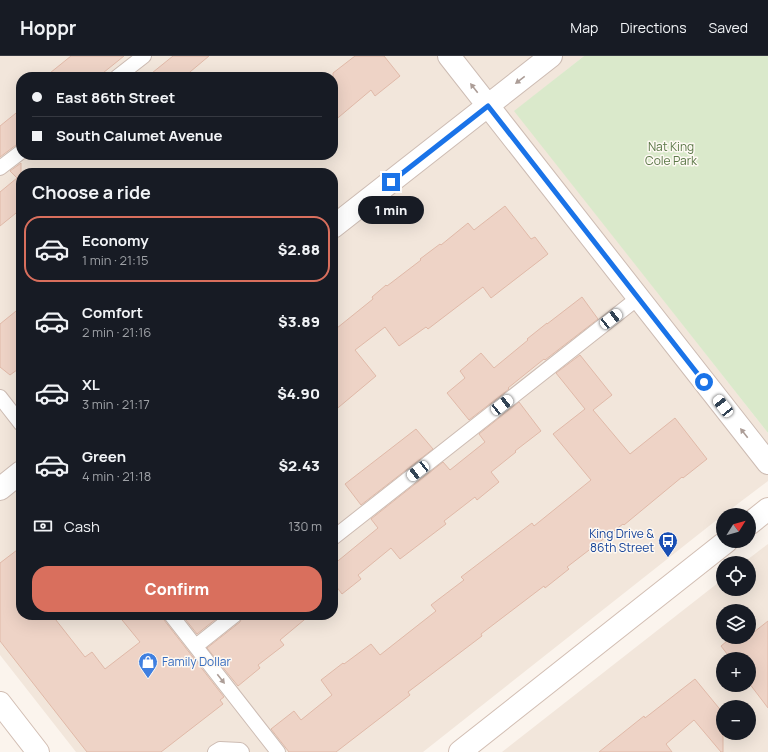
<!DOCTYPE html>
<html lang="en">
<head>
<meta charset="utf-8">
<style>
	body { margin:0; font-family:Manrope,sans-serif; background:#242831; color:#f1f3f6; height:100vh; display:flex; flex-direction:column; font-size:15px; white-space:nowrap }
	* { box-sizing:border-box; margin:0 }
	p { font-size:13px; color:#9ea1a6 }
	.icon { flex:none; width:22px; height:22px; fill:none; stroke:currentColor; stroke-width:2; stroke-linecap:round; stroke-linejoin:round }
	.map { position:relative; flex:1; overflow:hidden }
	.sheet { position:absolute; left:16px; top:112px; width:322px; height:452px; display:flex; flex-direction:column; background:#171b24; border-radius:16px; box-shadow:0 4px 16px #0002 }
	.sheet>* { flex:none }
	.hud { position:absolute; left:16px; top:16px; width:322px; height:88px; border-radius:16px; box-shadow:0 4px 16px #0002; display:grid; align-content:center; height:88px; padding:0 16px; background:#171b24 }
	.needle { width:26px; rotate:53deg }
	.fabs { position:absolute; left:716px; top:452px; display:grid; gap:8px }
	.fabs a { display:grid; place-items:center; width:40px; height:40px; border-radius:50%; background:#171b24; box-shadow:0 4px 16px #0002; font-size:20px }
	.end { position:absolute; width:18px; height:18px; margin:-9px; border:5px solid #1a73e8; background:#fff; box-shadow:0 0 0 2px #fff }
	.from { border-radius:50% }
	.bubble { position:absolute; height:28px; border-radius:14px; background:#171b24; box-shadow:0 4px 16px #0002; font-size:13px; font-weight:800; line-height:28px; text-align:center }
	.car { position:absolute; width:12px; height:24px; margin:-12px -6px; border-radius:5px; box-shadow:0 0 3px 1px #0007; background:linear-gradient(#fff 24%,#345 0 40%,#fff 0 76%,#345 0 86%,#fff 0) }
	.hud b { display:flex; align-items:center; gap:14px; height:38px; font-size:15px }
	.hud b+b { border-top:1px solid #363941 }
	.hud i { width:10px; height:10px; background:#f1f3f6 }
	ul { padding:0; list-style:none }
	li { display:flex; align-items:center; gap:12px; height:66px; margin:0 8px 6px; padding:0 8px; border:2px solid transparent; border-radius:16px }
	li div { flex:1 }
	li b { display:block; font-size:15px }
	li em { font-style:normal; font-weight:800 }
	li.current { border-color:#d96f5d }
	li>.icon { width:36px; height:36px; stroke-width:1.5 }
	h2 { padding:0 16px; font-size:18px; line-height:48px }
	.pay { display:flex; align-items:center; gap:10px; height:44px; padding:0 16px; font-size:15px }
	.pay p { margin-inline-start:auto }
	.primary-button { display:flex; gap:8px; margin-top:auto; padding:8px 16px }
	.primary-button a { flex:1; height:46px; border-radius:16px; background:#d96f5d; color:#fff; font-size:16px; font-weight:800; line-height:46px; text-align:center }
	header { display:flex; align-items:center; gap:24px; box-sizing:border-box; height:56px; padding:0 20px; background:#171b24; border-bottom:1px solid #363941 }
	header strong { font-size:19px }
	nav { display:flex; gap:22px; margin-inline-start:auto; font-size:14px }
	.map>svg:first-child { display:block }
</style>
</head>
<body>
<header>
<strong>Hoppr</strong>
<nav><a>Map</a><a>Directions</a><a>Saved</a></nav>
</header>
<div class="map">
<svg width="768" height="696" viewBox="0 0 768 696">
	<rect width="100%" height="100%" fill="#fbf4ed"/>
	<path fill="#f2e6db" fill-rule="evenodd" d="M 0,0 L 584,0 L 515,55 L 768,377 L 768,425 L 723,459 L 423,696 L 76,696 L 0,599 ZM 21,21 L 333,21 L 333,99 L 21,99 ZM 21,117 L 333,117 L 333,559 L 21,559 Z
		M 768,488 L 768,696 L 502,696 L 723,523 L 723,533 L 749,533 L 749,507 L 743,507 ZM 723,555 L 749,555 L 749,581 L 723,581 ZM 723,603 L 749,603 L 749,629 L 723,629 ZM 723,651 L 749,651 L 749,677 L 723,677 Z"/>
	<path fill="#dae9cb" d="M 584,0 L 768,0 L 768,377 L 514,55 Z"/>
	<path fill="#eed3c6" stroke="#e0b9a8" d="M 71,0 L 124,0 L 98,21 L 45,21 Z
		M 173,0 L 209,0 L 184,21 L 147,21 Z
		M 355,0 L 384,0 L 400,20 L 375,40 L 371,34 L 333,66 L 333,17 Z
		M 21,53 L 21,88 L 16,89 L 0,101 L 0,70 Z
		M 21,107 L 21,153 L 0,170 L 0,136 L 17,122 L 10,115 Z
		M 505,150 L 531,183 L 535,181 L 548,198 L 491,242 L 483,231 L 428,273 L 426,271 L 399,290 L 385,271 L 355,294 L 376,320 L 333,356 L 333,267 L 337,272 L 373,243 L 372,241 L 386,229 L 387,230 L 421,204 L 420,203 L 440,188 L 441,189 L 468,167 L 474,174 Z
		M 582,241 L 598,263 L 545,304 L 544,303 L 508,332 L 509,333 L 469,364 L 447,337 L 465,322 L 460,315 L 481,297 L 494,312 L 528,284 L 527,283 L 547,267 L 547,268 Z
		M 21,251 L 21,311 L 10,319 L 0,311 L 0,268 Z
		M 580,299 L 612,339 L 593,354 L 630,398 L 675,362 L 707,403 L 683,422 L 682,421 L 624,469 L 623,468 L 567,511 L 569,513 L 545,532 L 544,530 L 481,578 L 482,580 L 408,636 L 410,639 L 336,696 L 289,696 L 271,673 L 294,655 L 301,664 L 332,639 L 321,624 L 343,607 L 344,608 L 371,588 L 380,599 L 436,555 L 431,549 L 464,524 L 461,521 L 532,467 L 534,470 L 591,424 L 553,378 L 585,353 L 556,317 Z
		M 519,346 L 541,375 L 515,395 L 516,396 L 491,416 L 499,426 L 477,444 L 475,441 L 444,465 L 446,468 L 400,503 L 391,492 L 358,519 L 361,523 L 342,538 L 333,526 L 333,509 L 378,472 L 371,463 L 443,406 L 450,414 L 485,386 L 479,378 Z
		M 416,373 L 433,393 L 361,449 L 345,428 Z
		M 21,491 L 21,559 L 52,559 L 85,601 L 92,596 L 105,613 L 140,586 L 118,559 L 163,559 L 164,564 L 224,641 L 220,644 L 223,648 L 161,696 L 87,696 L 0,585 L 0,507 Z
		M 182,559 L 221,559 L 197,578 Z
		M 243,559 L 310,559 L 280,584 L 284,589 L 258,609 L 260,612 L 238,630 L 207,592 L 240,566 Z
		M 768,565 L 768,652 L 749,627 L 749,603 L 731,603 L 721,590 L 732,581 L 749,581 L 749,580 Z
		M 695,623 L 723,657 L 723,696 L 721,696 L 694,664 L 666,688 L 672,696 L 599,696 L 644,660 L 645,662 Z"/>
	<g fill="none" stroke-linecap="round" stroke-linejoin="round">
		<g stroke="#cdbcb3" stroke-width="16">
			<path id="lane" d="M 117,21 L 144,0
				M 0,112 L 21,96
				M 0,341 L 21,368
				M 333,482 L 638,242
				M 171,559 L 278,696
				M 196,590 L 235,559
				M 215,696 L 220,693 L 240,694 L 242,696"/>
		</g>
		<g stroke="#cdbcb3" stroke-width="24">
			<path id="street" d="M 449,0 L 768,407
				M 333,171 L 551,0
				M 0,433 L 21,416"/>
		</g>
		<g stroke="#d2beb3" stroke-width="24">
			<path id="secondary" d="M 749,468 L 768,453
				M 0,647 L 38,696
				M 460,696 L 727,485"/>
		</g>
		<use href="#lane" stroke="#fff" stroke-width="14"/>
		<use href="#street" stroke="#fff" stroke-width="22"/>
		<use href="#secondary" stroke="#fff" stroke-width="22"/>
	</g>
	<defs><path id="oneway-solid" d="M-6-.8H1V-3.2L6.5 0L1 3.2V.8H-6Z"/></defs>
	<g fill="#ac9d97">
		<use href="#oneway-solid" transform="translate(520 24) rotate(142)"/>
		<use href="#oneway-solid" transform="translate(474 32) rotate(-128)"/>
		<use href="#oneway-solid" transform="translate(744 377) rotate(-128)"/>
		<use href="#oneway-solid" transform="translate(221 623) rotate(52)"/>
	</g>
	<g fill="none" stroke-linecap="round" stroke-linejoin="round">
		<path stroke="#1a73e8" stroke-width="5" d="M 391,126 L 488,50 L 704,326"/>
	</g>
	<defs>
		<g id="bus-pin" transform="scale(1)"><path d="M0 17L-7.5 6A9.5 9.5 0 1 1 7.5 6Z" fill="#1a4fb4" stroke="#fef9f3"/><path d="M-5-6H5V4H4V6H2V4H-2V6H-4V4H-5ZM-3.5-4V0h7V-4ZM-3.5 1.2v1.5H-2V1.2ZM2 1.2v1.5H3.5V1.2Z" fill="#fff"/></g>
		<g id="shop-pin" transform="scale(1)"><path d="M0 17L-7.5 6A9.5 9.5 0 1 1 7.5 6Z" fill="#3f7fe0" stroke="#fef9f3"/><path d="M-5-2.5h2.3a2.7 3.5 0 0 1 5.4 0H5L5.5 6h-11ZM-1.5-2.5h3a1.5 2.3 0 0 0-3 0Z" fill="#fff"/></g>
	</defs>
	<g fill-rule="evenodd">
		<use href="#bus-pin" x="668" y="485"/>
		<use href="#shop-pin" x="148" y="606"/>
	</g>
	<g text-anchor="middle" stroke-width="3" stroke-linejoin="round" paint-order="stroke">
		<g font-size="12" fill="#5c7949" stroke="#fef9f3">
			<text x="671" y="95">Nat King<tspan x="671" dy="14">Cole Park</tspan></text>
		</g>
		<g font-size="12" fill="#164399" stroke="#fef9f3" text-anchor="end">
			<text x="654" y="482">King Drive &amp;<tspan x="654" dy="14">86th Street</tspan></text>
		</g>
		<g font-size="12" fill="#366cbe" stroke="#fef9f3" text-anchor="start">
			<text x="162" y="610">Family Dollar</text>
		</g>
	</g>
</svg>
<div class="fabs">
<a><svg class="needle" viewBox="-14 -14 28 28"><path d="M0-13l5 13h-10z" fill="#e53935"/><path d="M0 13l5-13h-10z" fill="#9ea1a6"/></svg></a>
<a><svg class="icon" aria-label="locate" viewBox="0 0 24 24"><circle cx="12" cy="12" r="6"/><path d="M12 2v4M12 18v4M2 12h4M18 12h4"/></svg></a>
<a><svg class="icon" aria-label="layers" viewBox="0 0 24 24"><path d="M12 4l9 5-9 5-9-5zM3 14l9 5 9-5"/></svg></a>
<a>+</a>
<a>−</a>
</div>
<i class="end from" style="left:704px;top:326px"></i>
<i class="end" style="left:391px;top:126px"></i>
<div class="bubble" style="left:358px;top:140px;width:66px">1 min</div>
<i class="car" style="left:611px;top:263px;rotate:52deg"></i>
<i class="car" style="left:502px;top:349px;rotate:52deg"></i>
<i class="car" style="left:723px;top:350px;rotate:322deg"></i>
<i class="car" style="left:418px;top:415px;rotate:232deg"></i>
<div class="hud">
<b><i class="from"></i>East 86th Street</b>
<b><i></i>South Calumet Avenue</b>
</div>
<section class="sheet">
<h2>Choose a ride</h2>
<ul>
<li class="current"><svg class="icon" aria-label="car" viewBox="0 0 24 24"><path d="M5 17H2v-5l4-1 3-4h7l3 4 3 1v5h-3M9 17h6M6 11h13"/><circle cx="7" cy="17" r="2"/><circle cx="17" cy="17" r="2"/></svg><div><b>Economy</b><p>1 min · 21:15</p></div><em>$2.88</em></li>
<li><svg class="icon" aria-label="car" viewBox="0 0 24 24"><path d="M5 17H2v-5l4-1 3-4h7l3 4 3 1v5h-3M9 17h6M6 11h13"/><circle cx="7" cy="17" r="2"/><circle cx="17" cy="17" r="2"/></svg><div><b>Comfort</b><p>2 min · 21:16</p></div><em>$3.89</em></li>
<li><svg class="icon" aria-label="car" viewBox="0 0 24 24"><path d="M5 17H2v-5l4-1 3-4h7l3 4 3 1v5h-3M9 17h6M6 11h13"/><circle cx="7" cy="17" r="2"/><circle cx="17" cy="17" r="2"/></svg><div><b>XL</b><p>3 min · 21:17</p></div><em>$4.90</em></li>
<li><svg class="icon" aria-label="car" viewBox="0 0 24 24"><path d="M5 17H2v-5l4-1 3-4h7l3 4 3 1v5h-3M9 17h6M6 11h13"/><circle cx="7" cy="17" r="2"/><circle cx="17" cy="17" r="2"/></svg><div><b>Green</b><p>4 min · 21:18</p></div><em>$2.43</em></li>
</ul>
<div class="pay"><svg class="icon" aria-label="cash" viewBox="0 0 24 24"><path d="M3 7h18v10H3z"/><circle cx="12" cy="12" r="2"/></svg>Cash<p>130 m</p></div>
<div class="primary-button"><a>Confirm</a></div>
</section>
</div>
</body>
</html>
